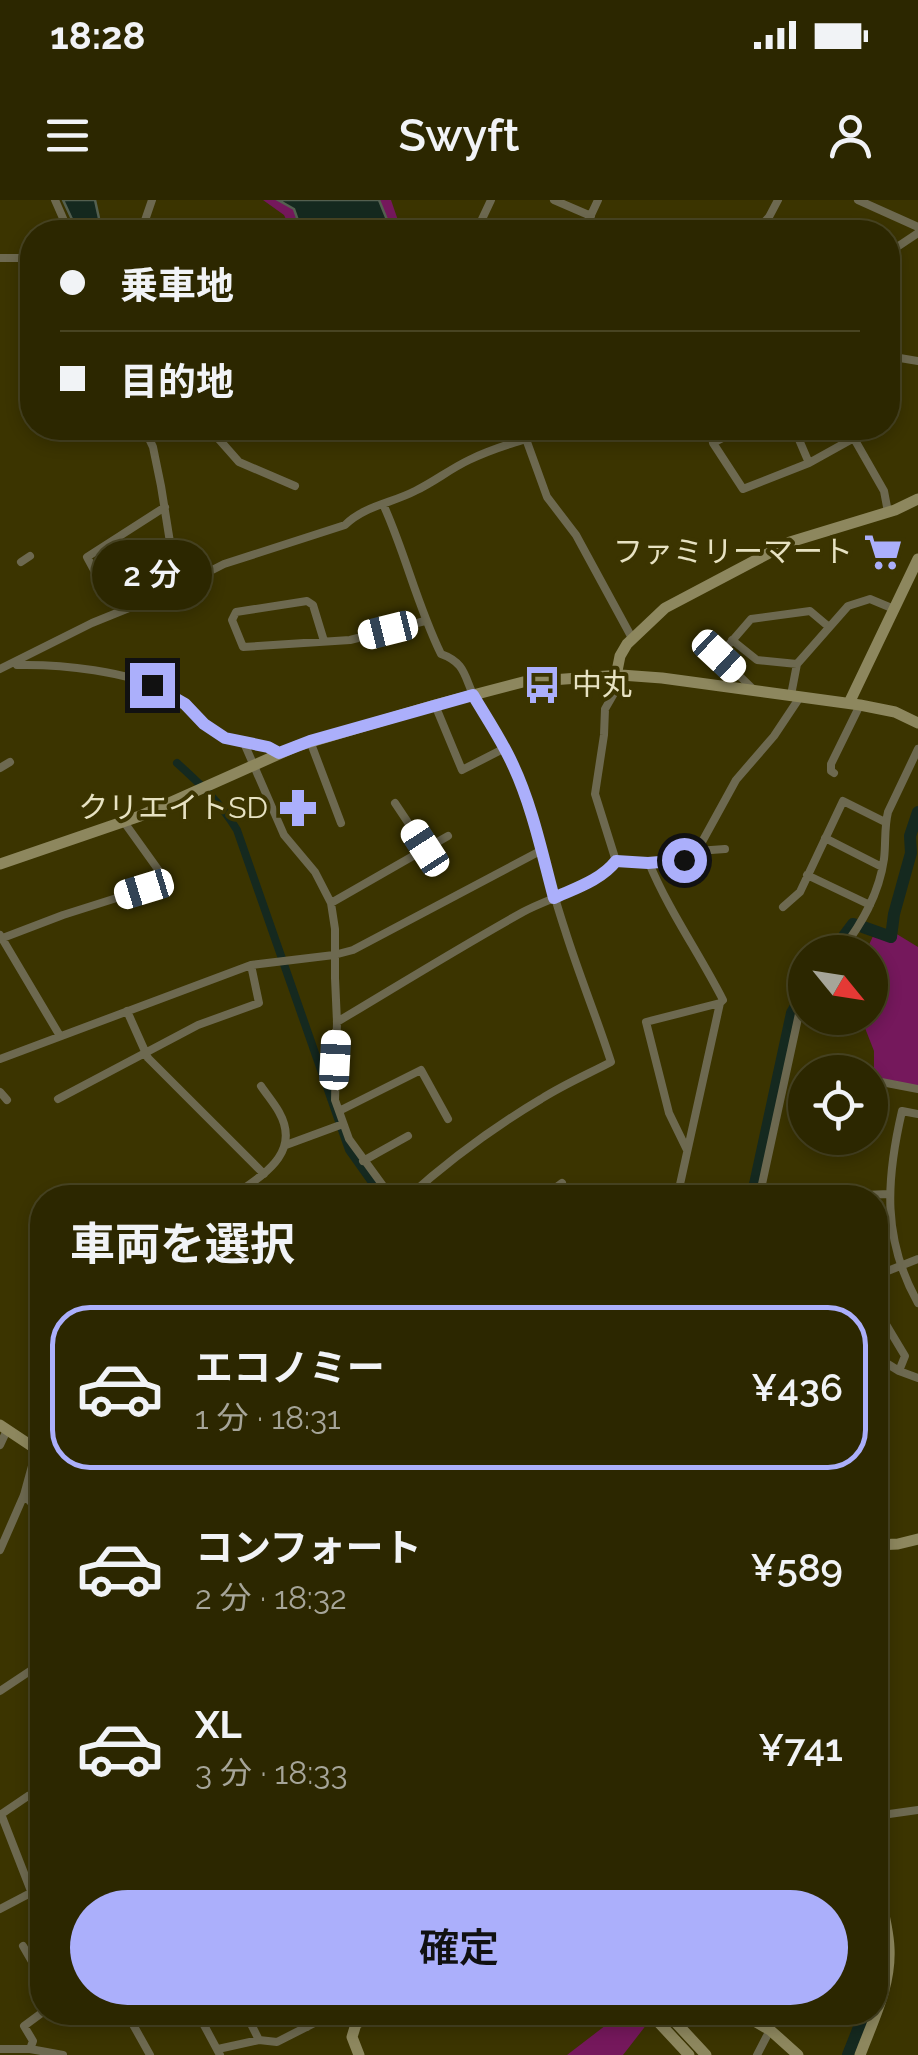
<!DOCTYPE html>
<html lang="ja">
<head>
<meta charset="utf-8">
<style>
	body { margin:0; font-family:Raleway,"Noto Sans JP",sans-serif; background:#342f0a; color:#f1f3f6; height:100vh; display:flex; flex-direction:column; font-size:38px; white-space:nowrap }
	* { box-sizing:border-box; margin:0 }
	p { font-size:32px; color:#a6a599 }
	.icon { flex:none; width:55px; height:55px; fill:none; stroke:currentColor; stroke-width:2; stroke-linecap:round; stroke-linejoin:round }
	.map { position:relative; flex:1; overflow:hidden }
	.panel { position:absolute; left:30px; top:985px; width:858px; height:840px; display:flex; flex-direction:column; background:#2c2700; border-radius:40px; box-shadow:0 5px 15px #0003,0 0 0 2px #484422 }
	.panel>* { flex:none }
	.top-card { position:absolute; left:20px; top:20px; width:880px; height:220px; border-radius:40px; box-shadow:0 5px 15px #0003,0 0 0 2px #484422; display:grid; align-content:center; height:220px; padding:0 40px; background:#2c2700 }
	.needle { width:65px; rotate:120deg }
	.buttons { position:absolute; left:788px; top:735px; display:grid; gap:20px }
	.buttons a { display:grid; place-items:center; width:100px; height:100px; border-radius:50%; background:#2c2700; box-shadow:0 5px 15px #0003,0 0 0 2px #484422; font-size:50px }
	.end { position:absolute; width:45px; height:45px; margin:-22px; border:12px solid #abaffb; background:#111; box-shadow:0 0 0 5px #111 }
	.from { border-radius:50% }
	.bubble { position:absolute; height:70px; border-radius:35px; background:#2c2700; box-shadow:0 5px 15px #0003,0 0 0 2px #484422; font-size:32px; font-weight:600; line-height:70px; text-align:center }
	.car { position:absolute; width:30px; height:60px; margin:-30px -15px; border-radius:12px; box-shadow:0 0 8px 2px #0007; background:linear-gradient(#fff 24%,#345 0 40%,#fff 0 76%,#345 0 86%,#fff 0) }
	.top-card b { display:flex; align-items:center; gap:35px; height:95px; font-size:38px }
	.top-card b+b { border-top:2px solid #484422 }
	.top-card i { width:25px; height:25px; background:#f1f3f6 }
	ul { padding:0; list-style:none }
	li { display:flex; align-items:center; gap:30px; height:165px; margin:0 20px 15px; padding:0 20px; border:5px solid transparent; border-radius:40px }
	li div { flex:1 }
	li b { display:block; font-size:38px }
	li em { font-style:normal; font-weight:600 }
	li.selected { border-color:#abaffb }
	li>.icon { width:90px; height:90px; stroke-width:1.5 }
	h2 { padding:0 40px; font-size:45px; line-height:120px }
	.button { display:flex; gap:20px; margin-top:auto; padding:20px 40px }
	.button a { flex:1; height:115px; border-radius:60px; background:#abaffb; color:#111; font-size:40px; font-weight:600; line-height:115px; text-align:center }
	.status { display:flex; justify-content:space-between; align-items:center; height:70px; padding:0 50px; background:#2c2700; direction:ltr }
	.status svg { height:28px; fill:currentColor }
	header { display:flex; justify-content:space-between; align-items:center; height:130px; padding:0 40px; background:#2c2700; font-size:45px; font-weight:600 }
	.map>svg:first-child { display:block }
</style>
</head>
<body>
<div class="status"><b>18:28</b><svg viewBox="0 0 49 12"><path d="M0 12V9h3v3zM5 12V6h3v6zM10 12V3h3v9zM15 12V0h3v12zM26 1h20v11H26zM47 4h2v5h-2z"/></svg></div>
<header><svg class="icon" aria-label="menu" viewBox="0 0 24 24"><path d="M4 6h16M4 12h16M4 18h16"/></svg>Swyft<svg class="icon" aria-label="person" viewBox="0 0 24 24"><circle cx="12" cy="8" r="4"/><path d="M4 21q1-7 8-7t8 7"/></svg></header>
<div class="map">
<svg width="918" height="1855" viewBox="0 0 918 1855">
	<rect width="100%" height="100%" fill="#3b3400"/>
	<path fill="#75185c" d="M 263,0 L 391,0 L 402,32 L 292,32 L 284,15 Z
		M 895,733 L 918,747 L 918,886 L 874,877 L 874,851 L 865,828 L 866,818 L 870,818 L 870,793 L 882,768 L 868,747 L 874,734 L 892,742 Z
		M 623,1812 L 637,1813 L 647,1824 L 623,1855 L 567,1855 Z"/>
	<path fill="#15291f" stroke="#546050" stroke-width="2.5" d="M 63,0 L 95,0 L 102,32 L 78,32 Z
		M 278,0 L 379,0 L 392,32 L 302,32 L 294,9 Z"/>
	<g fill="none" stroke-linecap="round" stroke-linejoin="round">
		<path stroke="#15291f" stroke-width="8" d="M 177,563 C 200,584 221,603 237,630 L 349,950 L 383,998"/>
		<path stroke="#15291f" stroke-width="12" d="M 863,727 L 891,737 L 894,714 L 911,653 L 910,636 L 918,612
			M 832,752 L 853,724 L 856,725
			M 752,998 L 792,813 L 805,790
			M 875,1720 L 879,1753 L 875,1786
			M 848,1855 L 865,1812"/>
		<path stroke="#6d6950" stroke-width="8" d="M 55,0 L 69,32
			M 554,0 L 591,16
			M 858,0 L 918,27
			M 141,32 L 152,0
			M 476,32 L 491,0
			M 583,32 L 598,0
			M 755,32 L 769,17 L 778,0
			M 888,53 L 918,33
			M 0,58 L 32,58
			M 888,156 L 918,161
			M 144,228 L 153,247 L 161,286 L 174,367 L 171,391
			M 209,228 L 239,262 L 295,286
			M 522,228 L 547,297 L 576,335 L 632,438
			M 742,228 L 713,243 L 743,289 L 809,263 L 854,238
			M 794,228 L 809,263
			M 848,228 L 884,291 L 888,312
			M 383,304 C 405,352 417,405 441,454 C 467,463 464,479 476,500 C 490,525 507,548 517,575 C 536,626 548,679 565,730 C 579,775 597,818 611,862 C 588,874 563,885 541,899 C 494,927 448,961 407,998
			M 21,362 L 30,356
			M 100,381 L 87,357 L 165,307
			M 732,440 L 757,460 L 797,464
			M 324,441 L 313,405 L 307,401 L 236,412 L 232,420 L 243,447 L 350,440 L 425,421
			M 17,465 C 60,464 130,471 167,492 C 188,504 200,524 221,536 C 239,546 262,541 279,553
			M 0,469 L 92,423 L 171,391 L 224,364 L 345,325 C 364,306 392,303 415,291 C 434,282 450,269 469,260 C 500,245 534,237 567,228
			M 752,488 L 719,456 L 751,419 L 810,411 L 829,427
			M 791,495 L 797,464 L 848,406 L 870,399 L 894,409
			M 435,505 L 462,570 L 505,548
			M 310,541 L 341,623
			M 244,543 L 284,635 L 315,672 L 331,703 L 335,729 L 335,778 L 337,822 L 335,900 L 349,939 L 392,998
			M 0,568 L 10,562
			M 834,573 L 831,571 L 831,564 L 860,505
			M 395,603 L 425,648
			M 825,638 L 882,667
			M 697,651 L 725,649
			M 616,661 L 677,662 L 684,661 L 697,651 L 736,580 L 774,536 L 800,497
			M 616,661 L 595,594 L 604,535 L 605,509 L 620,483 L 621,475
			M 649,663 C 669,711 699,753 723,800 L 720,803 L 677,998
			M 807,675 L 870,705
			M 331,703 L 448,636
			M 783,707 L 800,692 L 843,601 L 885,622
			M 0,735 L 60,836
			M 0,739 L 63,715 L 167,682 L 124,622
			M 840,752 C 861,725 879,695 884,659 C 886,643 884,628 888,612 L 918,549
			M 127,811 L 148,858 L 264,974
			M 337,822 C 399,785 460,747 523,712 C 550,697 598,686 616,661
			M 0,859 L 251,765 L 334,755 L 353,750 L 542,650
			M 871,880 L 918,889
			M 0,892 L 7,900
			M 58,899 L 198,825 L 259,803 L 251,765
			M 339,911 L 421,870 L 448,919
			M 918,914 L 902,911 C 886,980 882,1039 918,1103
			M 286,945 L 343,924
			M 687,950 L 669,913 L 646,822 L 720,803
			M 363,961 L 408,936
			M 230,998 C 259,977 303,955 279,912 C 274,903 267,895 261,886
			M 542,998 L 562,983
			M 759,998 L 800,809 L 805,800
			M 862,998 L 865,995 L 889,994
			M 875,1076 L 918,1059
			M 875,1106 L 905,1156 L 899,1171
			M 875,1156 L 899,1171 L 918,1178
			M 0,1245 L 7,1230
			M 24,1295 L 42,1314
			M 0,1350 L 24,1295 L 35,1255 L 42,1180
			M 0,1491 L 42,1463
			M 1,1614 L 31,1691
			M 0,1615 L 28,1596 L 42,1590
			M 875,1616 L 918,1610
			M 0,1709 L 42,1687
			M 23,1746 L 42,1779
			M 126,1812 L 150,1855
			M 197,1812 L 220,1855
			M 245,1812 L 259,1840
			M 298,1812 L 307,1827
			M 338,1812 L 356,1824
			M 0,1849 L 30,1849 L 63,1855
			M 30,1849 L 33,1841 L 24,1826 L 43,1812
			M 218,1849 L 259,1840 L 277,1842 L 336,1812
			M 757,1855 L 770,1830"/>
		<path stroke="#8d875e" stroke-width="11" d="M 616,476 L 620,456 L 627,444 L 665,408 L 790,342 L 895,310 L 918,299
			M 849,503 L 918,359
			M 0,664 L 140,616 L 297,546 L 435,505 L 523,482 L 621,475 L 662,478 L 860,505 L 895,512 L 918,523
			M 0,1225 L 42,1253
			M 875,1345 L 898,1344 L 918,1339
			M 649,1812 L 689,1855
			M 666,1812 L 706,1855
			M 739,1812 L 770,1830 L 798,1855
			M 359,1855 L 352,1837 L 356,1824 L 376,1812
			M 860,1855 C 873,1820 891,1786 889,1748 C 888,1724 880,1700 875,1677"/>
	</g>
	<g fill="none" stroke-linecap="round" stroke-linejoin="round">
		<path stroke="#abaffb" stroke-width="12" d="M 152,485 L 185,504 L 204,524 L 225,538 L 268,547 L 279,553 L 310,541 L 473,495 C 486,517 501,539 512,563 C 532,605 542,653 554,698 C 576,688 601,680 616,661 L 648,663 L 684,660"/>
	</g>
	<defs>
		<g id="supermarket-bare" transform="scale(3)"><path d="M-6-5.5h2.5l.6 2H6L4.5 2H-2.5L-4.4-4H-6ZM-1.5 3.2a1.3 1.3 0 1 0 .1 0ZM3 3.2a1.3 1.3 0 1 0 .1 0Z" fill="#abaffb" stroke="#3b3400" stroke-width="2.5" paint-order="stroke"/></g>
		<g id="bus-bare" transform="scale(3)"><path d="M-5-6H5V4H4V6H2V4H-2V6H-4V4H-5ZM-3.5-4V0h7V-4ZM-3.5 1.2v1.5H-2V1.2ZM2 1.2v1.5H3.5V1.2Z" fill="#abaffb" stroke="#3b3400" stroke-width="2.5" paint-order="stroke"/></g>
		<g id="pharmacy-bare" transform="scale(3)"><path d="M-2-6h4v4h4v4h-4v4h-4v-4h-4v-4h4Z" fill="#abaffb" stroke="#3b3400" stroke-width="2.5" paint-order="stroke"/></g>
	</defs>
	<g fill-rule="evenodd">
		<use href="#supermarket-bare" x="883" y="352"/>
		<use href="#bus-bare" x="542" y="485"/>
		<use href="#pharmacy-bare" x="298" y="608"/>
	</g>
	<g text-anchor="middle" stroke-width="8" stroke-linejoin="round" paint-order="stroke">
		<g font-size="30" fill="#e7e2c2" stroke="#3b3400" text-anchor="end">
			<text x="853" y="362">ファミリーマート</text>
			<text x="572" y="495" text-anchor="start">中丸</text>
			<text x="268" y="618">クリエイトSD</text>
		</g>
	</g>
</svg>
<div class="buttons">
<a><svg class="needle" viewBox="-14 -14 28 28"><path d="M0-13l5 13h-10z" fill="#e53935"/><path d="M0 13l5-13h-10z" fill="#a6a599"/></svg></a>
<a><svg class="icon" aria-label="locate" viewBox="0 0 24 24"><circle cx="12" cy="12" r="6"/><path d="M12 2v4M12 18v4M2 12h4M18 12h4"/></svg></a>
</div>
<i class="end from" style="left:684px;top:660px"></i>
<i class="end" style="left:152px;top:485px"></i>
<div class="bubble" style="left:92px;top:340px;width:120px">2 分</div>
<i class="car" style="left:388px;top:430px;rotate:256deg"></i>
<i class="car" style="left:719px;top:456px;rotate:133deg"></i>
<i class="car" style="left:425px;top:648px;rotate:327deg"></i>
<i class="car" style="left:144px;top:689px;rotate:253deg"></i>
<i class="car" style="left:335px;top:860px;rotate:3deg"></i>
<div class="top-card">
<b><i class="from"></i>乗車地</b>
<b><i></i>目的地</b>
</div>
<section class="panel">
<h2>車両を選択</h2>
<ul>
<li class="selected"><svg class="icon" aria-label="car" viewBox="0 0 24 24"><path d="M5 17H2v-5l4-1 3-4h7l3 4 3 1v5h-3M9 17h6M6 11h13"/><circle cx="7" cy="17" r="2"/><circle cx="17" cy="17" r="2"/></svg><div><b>エコノミー</b><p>1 分 · 18:31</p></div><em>¥436</em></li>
<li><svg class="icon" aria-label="car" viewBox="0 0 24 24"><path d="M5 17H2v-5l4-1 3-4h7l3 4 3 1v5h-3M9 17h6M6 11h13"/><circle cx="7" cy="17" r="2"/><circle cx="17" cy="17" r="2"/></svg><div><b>コンフォート</b><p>2 分 · 18:32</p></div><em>¥589</em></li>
<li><svg class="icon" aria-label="car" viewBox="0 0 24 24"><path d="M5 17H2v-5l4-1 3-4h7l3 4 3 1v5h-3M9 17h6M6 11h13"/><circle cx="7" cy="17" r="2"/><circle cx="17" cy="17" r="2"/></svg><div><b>XL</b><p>3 分 · 18:33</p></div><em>¥741</em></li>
</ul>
<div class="button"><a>確定</a></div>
</section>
</div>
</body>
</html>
